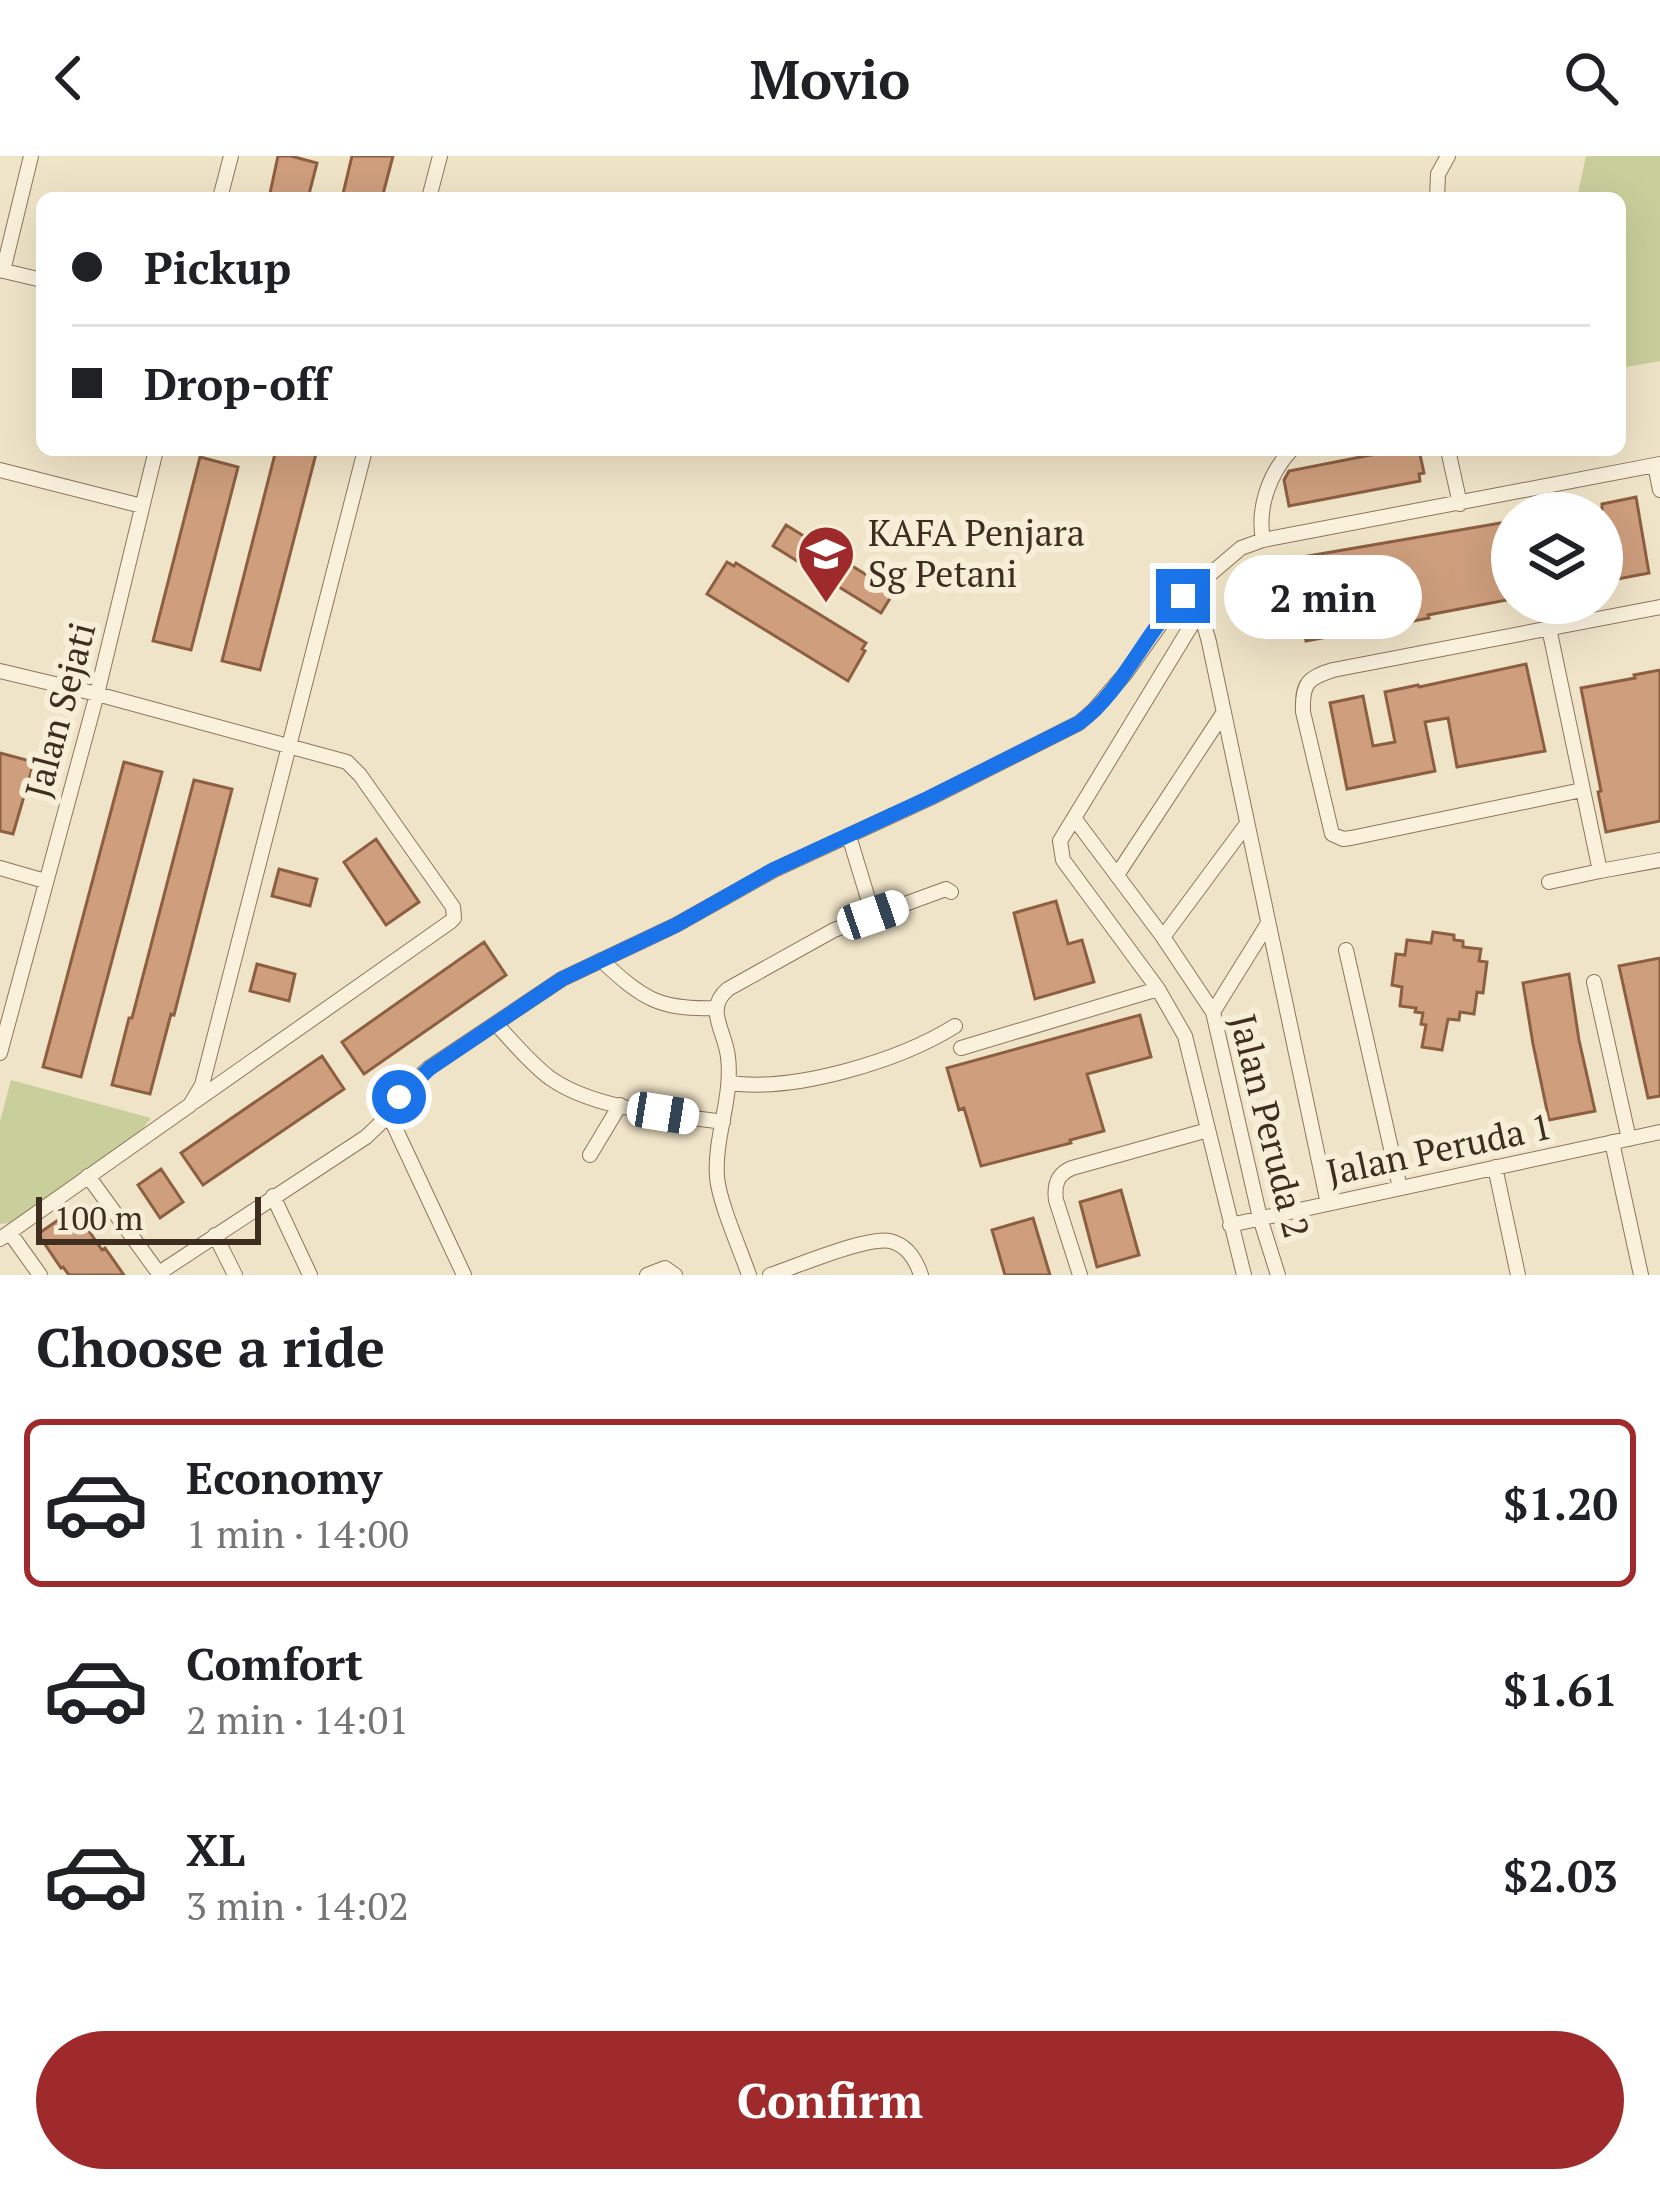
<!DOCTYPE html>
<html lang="en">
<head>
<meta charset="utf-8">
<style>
	body { margin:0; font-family:"PT Serif",serif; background:#f6f6f6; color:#202124; height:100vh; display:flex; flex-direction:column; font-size:45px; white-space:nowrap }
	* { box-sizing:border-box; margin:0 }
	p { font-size:39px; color:#757577 }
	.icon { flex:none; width:66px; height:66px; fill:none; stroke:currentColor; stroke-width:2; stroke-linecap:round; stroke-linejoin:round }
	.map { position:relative; height:1119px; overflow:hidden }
	.panel { display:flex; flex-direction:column; background:#fff; flex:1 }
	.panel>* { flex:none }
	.guide { position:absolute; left:36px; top:36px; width:1590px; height:264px; border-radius:18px; box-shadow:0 12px 48px #0002; display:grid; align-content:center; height:264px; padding:0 36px; background:#fff }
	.buttons { position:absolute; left:1491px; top:336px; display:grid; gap:24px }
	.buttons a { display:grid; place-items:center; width:132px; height:132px; border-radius:50%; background:#fff; box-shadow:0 12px 48px #0002; font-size:60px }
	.scale { position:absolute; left:36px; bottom:30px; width:225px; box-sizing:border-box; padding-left:12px; border:6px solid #3d2e20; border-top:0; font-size:33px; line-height:42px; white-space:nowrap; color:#3d2e20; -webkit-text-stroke:9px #f7eed8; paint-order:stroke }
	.end { position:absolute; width:54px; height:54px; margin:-27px; border:15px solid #1a73e8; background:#fff; box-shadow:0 0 0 6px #fff }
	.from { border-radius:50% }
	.bubble { position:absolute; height:84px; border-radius:42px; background:#fff; box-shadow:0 12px 48px #0002; font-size:39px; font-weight:800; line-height:84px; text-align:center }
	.car { position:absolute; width:36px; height:72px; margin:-36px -18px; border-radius:15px; box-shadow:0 0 9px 3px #0007; background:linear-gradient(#fff 24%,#345 0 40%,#fff 0 76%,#345 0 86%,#fff 0) }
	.guide b { display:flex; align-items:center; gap:42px; height:114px; font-size:45px }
	.guide b+b { border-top:3px solid #e0e0e0 }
	.guide i { width:30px; height:30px; background:#202124 }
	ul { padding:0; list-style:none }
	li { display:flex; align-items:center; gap:36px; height:168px; margin:0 24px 18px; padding:0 12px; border:6px solid transparent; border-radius:18px }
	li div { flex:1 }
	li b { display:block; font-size:45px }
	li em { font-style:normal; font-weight:800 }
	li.current { border-color:#9e2a2b }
	li>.icon { width:108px; height:108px; stroke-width:1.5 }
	h2 { padding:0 36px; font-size:54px; line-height:144px }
	.cta { display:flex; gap:24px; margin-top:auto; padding:24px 36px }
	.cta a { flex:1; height:138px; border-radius:72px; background:#9e2a2b; color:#fff; font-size:48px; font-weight:800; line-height:138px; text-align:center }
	header { display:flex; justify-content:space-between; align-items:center; height:156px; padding:0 36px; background:#fff; font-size:54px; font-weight:800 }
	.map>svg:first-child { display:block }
</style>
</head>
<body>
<header><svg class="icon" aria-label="back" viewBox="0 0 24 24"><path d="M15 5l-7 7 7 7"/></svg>Movio<svg class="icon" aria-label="search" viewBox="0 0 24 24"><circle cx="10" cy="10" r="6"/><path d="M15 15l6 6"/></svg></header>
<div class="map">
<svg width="1660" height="1119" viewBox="0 0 1660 1119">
	<rect width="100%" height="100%" fill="#f0e4c8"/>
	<path fill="#c9cf9b" d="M 1586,0 L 1660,0 L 1660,205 L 1620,212 L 1620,42 L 1577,42 Z
		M 11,924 L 151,962 L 138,979 L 10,1067 L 0,1068 L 0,965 Z"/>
	<path fill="#cf9f7d" stroke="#8d5f41" stroke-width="3" d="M 278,0 L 291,0 L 317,7 L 308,42 L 269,42 Z
		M 352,0 L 393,0 L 382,42 L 342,42 Z
		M 276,294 L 317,294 L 260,514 L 222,505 Z
		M 1396,294 L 1419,294 L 1424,317 L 1419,318 L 1420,325 L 1289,350 L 1284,324 L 1289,315 Z
		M 200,301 L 238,311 L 191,494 L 153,485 Z
		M 1636,341 L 1649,417 L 1602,426 L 1602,348 Z
		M 1512,365 L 1512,443 L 1428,459 L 1429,462 L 1306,485 L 1297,438 L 1285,440 L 1279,405 Z
		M 786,369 L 894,436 L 881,457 L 773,390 Z
		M 727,406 L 734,410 L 736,407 L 866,487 L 862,493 L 865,495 L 848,525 L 707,438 Z
		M 1526,508 L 1545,595 L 1457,611 L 1448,562 L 1425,566 L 1435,615 L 1347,633 L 1330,547 L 1363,540 L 1373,590 L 1395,586 L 1385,536 L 1418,529 L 1419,531 Z
		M 1660,514 L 1660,665 L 1606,676 L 1598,636 L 1601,635 L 1581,532 L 1635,522 L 1634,519 Z
		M 0,597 L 34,606 L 13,678 L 0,675 Z
		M 124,606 L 162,616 L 81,921 L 43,911 Z
		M 194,624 L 232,633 L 174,859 L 171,858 L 150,938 L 112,929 L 129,862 L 132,862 Z
		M 376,683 L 419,746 L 386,769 L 344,706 Z
		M 279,713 L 317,723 L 310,750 L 272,740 Z
		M 1056,745 L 1068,788 L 1082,784 L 1094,826 L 1035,843 L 1014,757 Z
		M 1433,776 L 1454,779 L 1454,784 L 1463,785 L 1463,791 L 1481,793 L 1479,805 L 1487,806 L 1483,837 L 1477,836 L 1474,858 L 1460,856 L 1459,864 L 1448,863 L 1442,894 L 1422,891 L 1426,869 L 1421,868 L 1423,857 L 1415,856 L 1416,852 L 1400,850 L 1402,831 L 1392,829 L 1396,798 L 1405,799 L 1407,784 L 1431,787 Z
		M 484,786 L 506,819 L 364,918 L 342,886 Z
		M 1660,802 L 1660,940 L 1648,942 L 1619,810 Z
		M 257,808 L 295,818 L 289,845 L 250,835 Z
		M 1569,818 L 1579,884 L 1595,955 L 1549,964 L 1533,888 L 1523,827 Z
		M 1140,859 L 1151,901 L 1087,918 L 1104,975 L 1070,984 L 1071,987 L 981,1010 L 964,952 L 959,954 L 947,912 Z
		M 322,900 L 344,933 L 203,1029 L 181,997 Z
		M 161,1013 L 183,1046 L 160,1062 L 138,1029 Z
		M 1121,1034 L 1139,1099 L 1097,1111 L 1080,1046 Z
		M 74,1053 L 102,1094 L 105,1092 L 124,1119 L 69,1119 L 63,1111 L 61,1112 L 38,1078 Z
		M 1033,1062 L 1050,1119 L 1005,1119 L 992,1074 Z"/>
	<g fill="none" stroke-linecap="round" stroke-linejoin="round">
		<g stroke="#8d765c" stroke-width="16">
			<path id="minor" d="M 220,42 L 231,0
				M 429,42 L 440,0
				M 1437,42 L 1438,18 L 1448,0
				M 0,114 L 42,124
				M 3,115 L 31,0
				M 1448,294 L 1460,348
				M 1655,309 L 1660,334
				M 0,314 L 142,350
				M 1263,384 C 1257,352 1269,318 1291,294
				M 1549,472 L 1600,715 L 1660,704
				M 0,515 L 97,538 L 347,606 L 360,619 L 453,751 L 454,762 L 450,766 L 194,946
				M 1582,634 L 1351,682 L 1343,683 L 1332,678 L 1303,556 C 1302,528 1307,522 1333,514 L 1660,451
				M 1074,662 L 1163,781 L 1213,856 L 1260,1062 L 1278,1119
				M 849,680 L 873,759
				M 0,712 L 45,725
				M 1117,719 L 1224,556
				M 1549,726 L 1600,715
				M 1163,781 L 1246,669
				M 1346,794 L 1400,1032
				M 601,804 C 642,842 658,854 715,852
				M 1594,826 L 1629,983
				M 1213,856 L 1267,769
				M 496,868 C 513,886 530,907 550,922 C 595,954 670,958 723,966
				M 961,892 L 1158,833
				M 0,897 L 97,538 L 156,294
				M 730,927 C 795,936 899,905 955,870
				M 389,959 L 464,1119
				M 1612,986 L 1641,1119
				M 590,999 L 620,949
				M 1495,1011 L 1518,1119
				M 88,1020 L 160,1119
				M 273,1040 L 310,1119
				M 1230,1069 L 1660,976
				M 10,1077 L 40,1119
				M 215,1079 L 235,1119
				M 0,1083 L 190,949 L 202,929 L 365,294
				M 159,1117 L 366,981 L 389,959 L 407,932 L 429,912 L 562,823 L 676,769 L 774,714 L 930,642 L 1079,567 L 1094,554 L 1125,518 L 1174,449 L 1241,392 L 1263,384 L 1660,308
				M 647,1119 L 665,1112 L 675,1119
				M 749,1119 C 740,1093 719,1046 717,1021 C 714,981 733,942 728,901 C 725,874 704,853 728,833 L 834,774 L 946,733 L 951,736
				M 770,1119 C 795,1111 867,1080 890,1085 C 907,1089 916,1104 921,1119
				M 1080,1119 L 1056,1044 C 1054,1029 1057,1018 1072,1012 L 1208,974
				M 1244,1119 L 1185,880 L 1158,833 L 1063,704 L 1060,685 L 1197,460 L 1204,468 L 1209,486 L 1328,1048"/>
		</g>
		<use href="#minor" stroke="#faf1dc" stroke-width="14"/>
	</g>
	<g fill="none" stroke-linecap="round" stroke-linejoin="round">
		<path stroke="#1a73e8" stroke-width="15" d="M 399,941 L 430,912 L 562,823 L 676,769 L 773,714 L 929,642 L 1079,567 C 1124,534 1143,478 1183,440"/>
	</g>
	<defs>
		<g id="school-pin" transform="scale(3)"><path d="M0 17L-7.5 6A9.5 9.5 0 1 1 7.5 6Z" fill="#9e2a2b" stroke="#f7eed8"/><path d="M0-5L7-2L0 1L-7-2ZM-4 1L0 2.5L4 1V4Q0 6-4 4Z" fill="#fff"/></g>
	</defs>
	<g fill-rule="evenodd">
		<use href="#school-pin" x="826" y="398"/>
	</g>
	<g text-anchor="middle" stroke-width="12" stroke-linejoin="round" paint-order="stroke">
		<g font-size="36" fill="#3d2e20" stroke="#f7eed8" text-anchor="start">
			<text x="868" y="390">KAFA Penjara<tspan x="868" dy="41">Sg Petani</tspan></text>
		</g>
		<g font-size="36" fill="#3d2e20" stroke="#f7eed8">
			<text transform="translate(60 554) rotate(-75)" y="13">Jalan Sejati</text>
			<text transform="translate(1270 970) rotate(76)" y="13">Jalan Peruda 2</text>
			<text transform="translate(1439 993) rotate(-12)" y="13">Jalan Peruda 1</text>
		</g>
	</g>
</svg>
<div class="buttons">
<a><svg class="icon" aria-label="layers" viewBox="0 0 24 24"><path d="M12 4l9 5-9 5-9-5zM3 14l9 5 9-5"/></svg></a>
</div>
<div class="scale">100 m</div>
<i class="end from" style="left:399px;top:941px"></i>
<i class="end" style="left:1183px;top:440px"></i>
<div class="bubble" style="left:1224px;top:399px;width:198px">2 min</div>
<i class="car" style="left:873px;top:759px;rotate:71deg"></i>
<i class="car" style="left:663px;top:957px;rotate:99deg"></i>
<div class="guide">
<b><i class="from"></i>Pickup</b>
<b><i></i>Drop-off</b>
</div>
</div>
<section class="panel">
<h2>Choose a ride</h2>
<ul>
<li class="current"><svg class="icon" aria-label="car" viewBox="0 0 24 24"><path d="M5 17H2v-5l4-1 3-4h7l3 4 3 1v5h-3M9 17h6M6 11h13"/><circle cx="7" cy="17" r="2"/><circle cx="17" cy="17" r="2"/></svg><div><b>Economy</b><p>1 min · 14:00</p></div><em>$1.20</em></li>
<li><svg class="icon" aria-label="car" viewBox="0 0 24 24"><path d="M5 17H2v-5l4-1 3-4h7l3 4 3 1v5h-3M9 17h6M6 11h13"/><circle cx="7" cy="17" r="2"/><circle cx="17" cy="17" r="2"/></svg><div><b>Comfort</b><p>2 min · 14:01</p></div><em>$1.61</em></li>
<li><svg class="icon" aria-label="car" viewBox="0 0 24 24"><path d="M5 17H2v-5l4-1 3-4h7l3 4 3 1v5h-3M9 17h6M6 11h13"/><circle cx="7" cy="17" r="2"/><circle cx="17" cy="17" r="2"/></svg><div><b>XL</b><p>3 min · 14:02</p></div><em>$2.03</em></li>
</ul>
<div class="cta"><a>Confirm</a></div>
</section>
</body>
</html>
